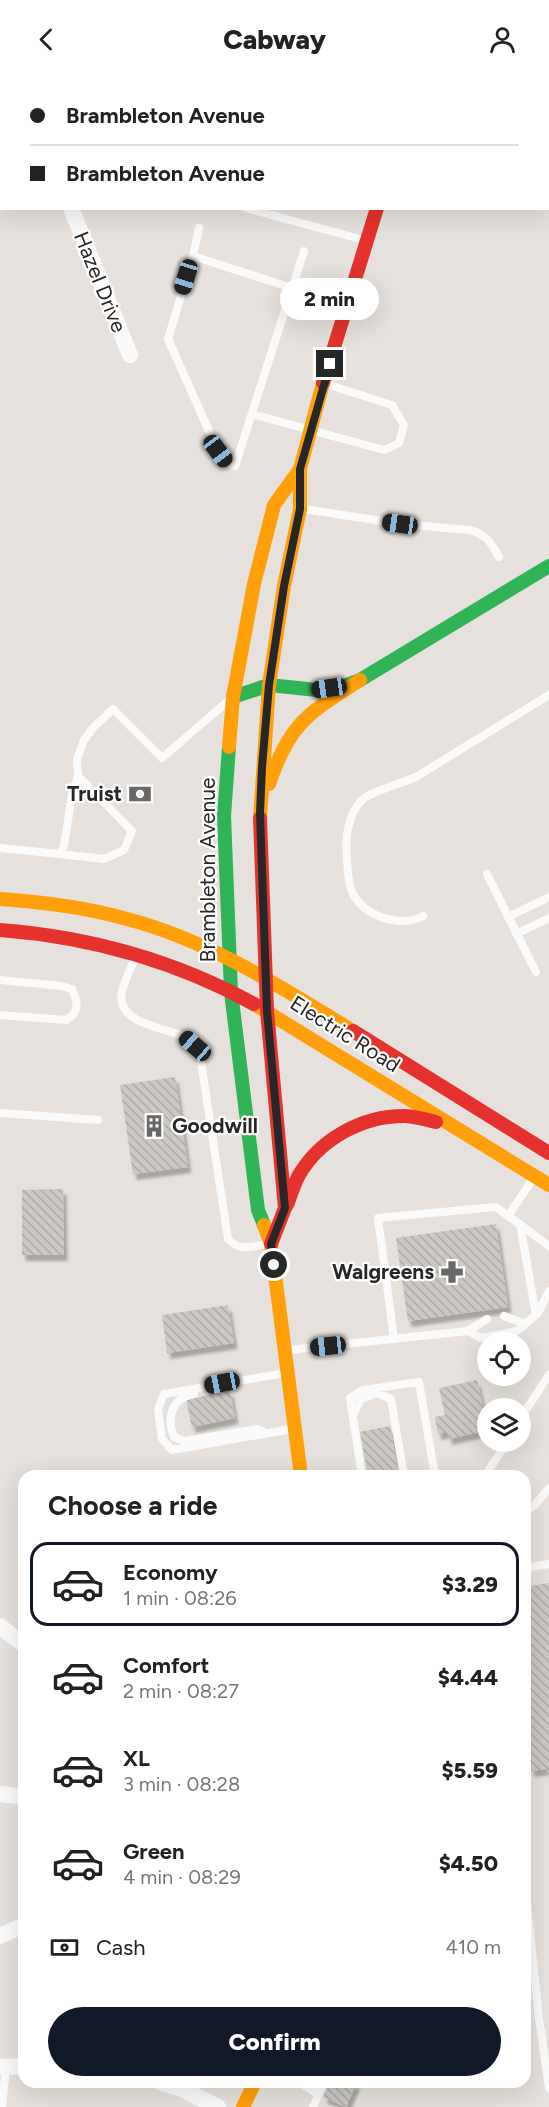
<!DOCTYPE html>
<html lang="en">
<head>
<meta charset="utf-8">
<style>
	body { margin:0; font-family:Figtree,sans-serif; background:#f2f2f2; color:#222; height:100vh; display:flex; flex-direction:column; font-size:22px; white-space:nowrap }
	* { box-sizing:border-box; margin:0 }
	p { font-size:20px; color:#767676 }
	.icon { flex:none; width:33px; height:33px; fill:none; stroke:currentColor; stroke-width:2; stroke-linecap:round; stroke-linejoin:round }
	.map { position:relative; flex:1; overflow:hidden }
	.side { position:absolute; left:18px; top:1392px; width:513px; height:618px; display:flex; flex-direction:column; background:#fff; border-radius:18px; box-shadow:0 6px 24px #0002 }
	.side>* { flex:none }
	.top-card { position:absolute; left:0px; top:0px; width:549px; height:132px; box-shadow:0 6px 24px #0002; display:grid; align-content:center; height:132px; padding:0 30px; background:#fff }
	.buttons { position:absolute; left:477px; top:1254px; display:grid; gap:12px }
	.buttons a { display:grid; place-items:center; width:54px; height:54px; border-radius:50%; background:#fff; box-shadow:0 6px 24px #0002; font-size:30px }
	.end { position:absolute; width:27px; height:27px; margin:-14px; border:8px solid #272727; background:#fff; box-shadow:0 0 0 3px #fff }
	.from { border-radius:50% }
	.bubble { position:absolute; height:42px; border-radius:21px; background:#fff; box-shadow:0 6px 24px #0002; font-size:20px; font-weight:800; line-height:42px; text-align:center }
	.car { position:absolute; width:18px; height:36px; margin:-18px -9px; border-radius:8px; box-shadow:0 0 4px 2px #0007; background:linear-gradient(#222 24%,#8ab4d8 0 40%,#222 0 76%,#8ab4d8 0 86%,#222 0) }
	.top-card b { display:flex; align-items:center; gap:21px; height:57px; font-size:22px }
	.top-card b+b { border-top:2px solid #e0e0e0 }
	.top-card i { width:15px; height:15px; background:#222 }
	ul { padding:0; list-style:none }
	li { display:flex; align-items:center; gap:18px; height:84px; margin:0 12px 9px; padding:0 18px; border:3px solid transparent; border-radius:18px }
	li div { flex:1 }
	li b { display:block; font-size:22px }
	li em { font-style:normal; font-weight:800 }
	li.selected { border-color:#111827 }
	li>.icon { width:54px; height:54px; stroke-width:1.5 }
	h2 { padding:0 30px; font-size:27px; line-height:72px }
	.pay { display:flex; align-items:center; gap:15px; height:66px; padding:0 30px; font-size:22px }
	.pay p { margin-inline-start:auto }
	.cta { display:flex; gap:12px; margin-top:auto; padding:12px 30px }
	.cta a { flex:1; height:69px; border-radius:36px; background:#111827; color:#fff; font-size:24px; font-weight:800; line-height:69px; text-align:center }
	header { display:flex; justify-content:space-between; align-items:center; height:78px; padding:0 30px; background:#fff; font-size:27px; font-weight:800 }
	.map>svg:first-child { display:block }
</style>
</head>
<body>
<header><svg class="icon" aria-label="back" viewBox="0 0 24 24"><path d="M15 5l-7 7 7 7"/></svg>Cabway<svg class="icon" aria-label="person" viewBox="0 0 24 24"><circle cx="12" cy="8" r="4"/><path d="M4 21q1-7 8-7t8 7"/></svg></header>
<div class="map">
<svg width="549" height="2029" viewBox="0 0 549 2029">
	<defs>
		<pattern id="building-back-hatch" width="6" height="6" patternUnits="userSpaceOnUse" patternTransform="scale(1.5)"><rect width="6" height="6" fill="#cbc7c3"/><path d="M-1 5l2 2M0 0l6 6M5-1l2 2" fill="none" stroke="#aeaba8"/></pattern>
		<filter id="shadow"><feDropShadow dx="3.5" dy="6" stdDeviation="1.5" flood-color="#0004"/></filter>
	</defs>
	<rect width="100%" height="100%" fill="#e6e1dc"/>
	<path fill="url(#building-back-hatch)" filter="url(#shadow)" d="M 175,999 L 188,1089 L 133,1096 L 120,1007 Z
		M 63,1111 L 64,1177 L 22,1177 L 22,1112 Z
		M 496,1146 L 508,1229 L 408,1243 L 396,1160 Z
		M 228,1227 L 234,1265 L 167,1275 L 162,1237 Z
		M 477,1302 L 488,1352 L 449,1361 L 447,1354 L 438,1356 L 435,1339 L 445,1337 L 439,1310 Z
		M 230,1312 L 235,1340 L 192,1349 L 186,1322 Z
		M 390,1348 L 398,1393 L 368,1398 L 360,1354 Z
		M 549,1505 L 549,1695 L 548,1695 L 547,1691 L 531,1693 L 525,1652 L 525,1509 Z
		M 330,2004 L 357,2004 L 346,2029 L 323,2019 Z"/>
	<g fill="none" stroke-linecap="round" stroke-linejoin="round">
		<path stroke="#fbfafa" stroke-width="8" d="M 336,2 L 337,0
			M 245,130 L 364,162
			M 304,173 L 235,388 L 226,384 L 218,373 L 168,261 L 193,178 L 344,227
			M 193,178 L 199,150
			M 252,336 L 384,372 L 399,365 L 404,347 L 392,327 L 326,306
			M 304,431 L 401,446 L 470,452 C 486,456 491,465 499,479
			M 0,770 L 60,776 L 64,768 L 72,717 L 78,698 L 77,681 L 84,662 L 93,650 L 113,631 L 162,680 L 228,623
			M 60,776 L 104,781 L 124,772 L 132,753 L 78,698
			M 487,796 L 536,894
			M 423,838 C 400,850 364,839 352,814 C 347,803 345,763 348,751 C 350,741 355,729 362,722 C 369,714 403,705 416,699 L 549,617
			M 508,839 L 549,819
			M 516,856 L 549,840
			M 136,878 C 131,889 125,902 122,913 C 115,947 166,949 185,959 C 192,963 196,970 200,977 L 228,1161 C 239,1174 253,1168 268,1166
			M 0,902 L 61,908 L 72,911 C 78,924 80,934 66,942 L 0,937
			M 0,1035 L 98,1042
			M 508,1138 L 533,1101
			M 520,1146 L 536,1237
			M 504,1238 L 525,1246
			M 468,1253 L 487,1241
			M 394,1261 L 378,1140 L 496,1129 L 549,1168
			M 288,1272 L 468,1253 L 481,1260 L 517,1253 L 538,1235 L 549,1213
			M 285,1295 L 164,1316 L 158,1331 L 162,1361 L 172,1372 L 292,1351
			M 194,1316 C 172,1320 166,1340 174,1359 L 185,1363 L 257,1351 L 266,1355
			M 353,1337 L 361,1321 L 377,1315 L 391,1321 L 404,1398
			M 520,1341 L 549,1297
			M 362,1398 L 350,1320 L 363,1312 L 419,1304 L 435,1398
			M 485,1398 L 507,1364
			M 525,1434 L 534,1428 L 549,1410
			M 525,1490 L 549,1486
			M 525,1807 L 539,1940 L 549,2010
			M 299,2004 L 318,2016
			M 2,2029 L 6,1989
			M 313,2029 L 324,2004"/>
		<path stroke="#fbfafa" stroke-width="16" d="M 19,0 L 19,2
			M 71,130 L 130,277
			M 0,1548 L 24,1567
			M 0,1716 L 24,1719
			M 0,1858 L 24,1847
			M 0,1989 L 24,1988
			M 160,2004 L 184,2012 L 218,2029"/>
		<path stroke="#30b455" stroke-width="14" d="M 233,619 L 269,607 L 317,612 L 341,609 L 360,602 L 549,488
			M 229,669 L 224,738 L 231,914 L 258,1132 L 264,1147"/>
		<path stroke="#ff9f0a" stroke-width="14" d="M 415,2 L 416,0
			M 229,669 L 233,619 L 254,506 L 274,427 L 300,391
			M 269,706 C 290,644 308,636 360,602
			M 260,740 L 269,607 L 284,508 L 300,431 L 300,391 L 323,305
			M 0,821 C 43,824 85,829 127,841 C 208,862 283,910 353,953
			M 254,926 L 549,1107
			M 264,1147 L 271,1166 L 301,1398
			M 243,2029 L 255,2004"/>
		<path stroke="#e5322d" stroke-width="14" d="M 323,305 L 377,130
			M 260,740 L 267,933 L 285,1130 L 271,1166
			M 0,852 C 90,859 174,882 254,926
			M 353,953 L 549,1075
			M 287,1127 C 291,1117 294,1106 299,1097 C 320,1061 362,1038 404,1038 C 415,1038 426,1042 436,1044"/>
	</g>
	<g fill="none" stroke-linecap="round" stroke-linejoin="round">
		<path stroke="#272727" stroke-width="8" d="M 274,1187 L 271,1166 L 285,1130 L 267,933 L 260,735 L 262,689 L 269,607 L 284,508 L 300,431 L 300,391 L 330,286"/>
	</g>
	<defs>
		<g id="bank-bare" transform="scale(1.8)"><path d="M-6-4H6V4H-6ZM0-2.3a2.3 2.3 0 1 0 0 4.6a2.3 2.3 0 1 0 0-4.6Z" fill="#6a6866" stroke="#fff" stroke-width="2.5" paint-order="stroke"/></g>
		<g id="building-bare" transform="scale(1.8)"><path d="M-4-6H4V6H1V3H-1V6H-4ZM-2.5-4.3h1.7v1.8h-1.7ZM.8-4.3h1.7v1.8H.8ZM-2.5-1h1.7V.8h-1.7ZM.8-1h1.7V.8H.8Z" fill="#6a6866" stroke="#fff" stroke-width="2.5" paint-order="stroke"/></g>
		<g id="pharmacy-bare" transform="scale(1.8)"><path d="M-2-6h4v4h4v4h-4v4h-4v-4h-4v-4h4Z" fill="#6a6866" stroke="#fff" stroke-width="2.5" paint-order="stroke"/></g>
	</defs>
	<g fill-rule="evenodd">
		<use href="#bank-bare" x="140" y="716"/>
		<use href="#building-bare" x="154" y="1048"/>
		<use href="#pharmacy-bare" x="452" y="1194"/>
	</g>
	<g text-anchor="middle" stroke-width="4.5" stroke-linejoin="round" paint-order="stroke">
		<g font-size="21" fill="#272727" stroke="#fff">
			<text transform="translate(100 204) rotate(68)" y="7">Hazel Drive</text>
			<text transform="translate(208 792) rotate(-90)" y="7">Brambleton Avenue</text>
			<text transform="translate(345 956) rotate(32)" y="7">Electric Road</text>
		</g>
		<g font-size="21" font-weight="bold" fill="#272727" stroke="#fff" text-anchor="end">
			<text x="122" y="723">Truist</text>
			<text x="172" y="1055" text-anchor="start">Goodwill</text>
			<text x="434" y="1201">Walgreens</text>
		</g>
	</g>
</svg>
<div class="buttons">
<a><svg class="icon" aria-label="locate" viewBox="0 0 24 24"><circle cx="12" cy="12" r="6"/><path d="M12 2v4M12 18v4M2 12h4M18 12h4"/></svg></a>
<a><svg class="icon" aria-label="layers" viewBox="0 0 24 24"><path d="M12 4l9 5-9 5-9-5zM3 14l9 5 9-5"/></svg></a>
</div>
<i class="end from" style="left:274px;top:1187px"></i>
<i class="end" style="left:330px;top:286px"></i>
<div class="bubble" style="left:280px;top:200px;width:99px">2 min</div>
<i class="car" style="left:186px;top:199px;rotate:197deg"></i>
<i class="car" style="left:218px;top:373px;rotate:143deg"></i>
<i class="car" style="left:400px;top:446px;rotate:278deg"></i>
<i class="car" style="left:329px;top:610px;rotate:262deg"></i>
<i class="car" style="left:195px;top:968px;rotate:311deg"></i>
<i class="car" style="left:328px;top:1268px;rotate:264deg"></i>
<i class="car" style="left:222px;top:1305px;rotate:259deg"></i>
<div class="top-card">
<b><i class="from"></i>Brambleton Avenue</b>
<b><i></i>Brambleton Avenue</b>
</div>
<section class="side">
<h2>Choose a ride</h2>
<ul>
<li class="selected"><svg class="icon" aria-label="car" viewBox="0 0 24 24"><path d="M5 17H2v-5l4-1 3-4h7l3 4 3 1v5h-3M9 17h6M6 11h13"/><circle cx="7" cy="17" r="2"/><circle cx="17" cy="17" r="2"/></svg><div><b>Economy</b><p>1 min · 08:26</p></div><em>$3.29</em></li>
<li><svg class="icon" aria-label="car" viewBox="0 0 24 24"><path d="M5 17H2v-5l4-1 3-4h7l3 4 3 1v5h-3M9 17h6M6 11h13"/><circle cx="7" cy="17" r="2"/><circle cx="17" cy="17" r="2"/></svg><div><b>Comfort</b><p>2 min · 08:27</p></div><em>$4.44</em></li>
<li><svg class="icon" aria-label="car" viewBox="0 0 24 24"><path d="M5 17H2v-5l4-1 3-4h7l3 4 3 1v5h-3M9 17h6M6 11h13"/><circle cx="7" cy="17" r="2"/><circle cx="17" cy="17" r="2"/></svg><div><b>XL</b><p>3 min · 08:28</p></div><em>$5.59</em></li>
<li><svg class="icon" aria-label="car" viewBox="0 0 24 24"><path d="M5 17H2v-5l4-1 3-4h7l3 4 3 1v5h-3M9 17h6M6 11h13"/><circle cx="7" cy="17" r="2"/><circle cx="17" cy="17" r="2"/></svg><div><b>Green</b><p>4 min · 08:29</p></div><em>$4.50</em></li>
</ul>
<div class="pay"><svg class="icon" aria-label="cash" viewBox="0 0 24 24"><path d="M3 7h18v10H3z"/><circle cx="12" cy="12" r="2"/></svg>Cash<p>410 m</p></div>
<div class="cta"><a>Confirm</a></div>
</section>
</div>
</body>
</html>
